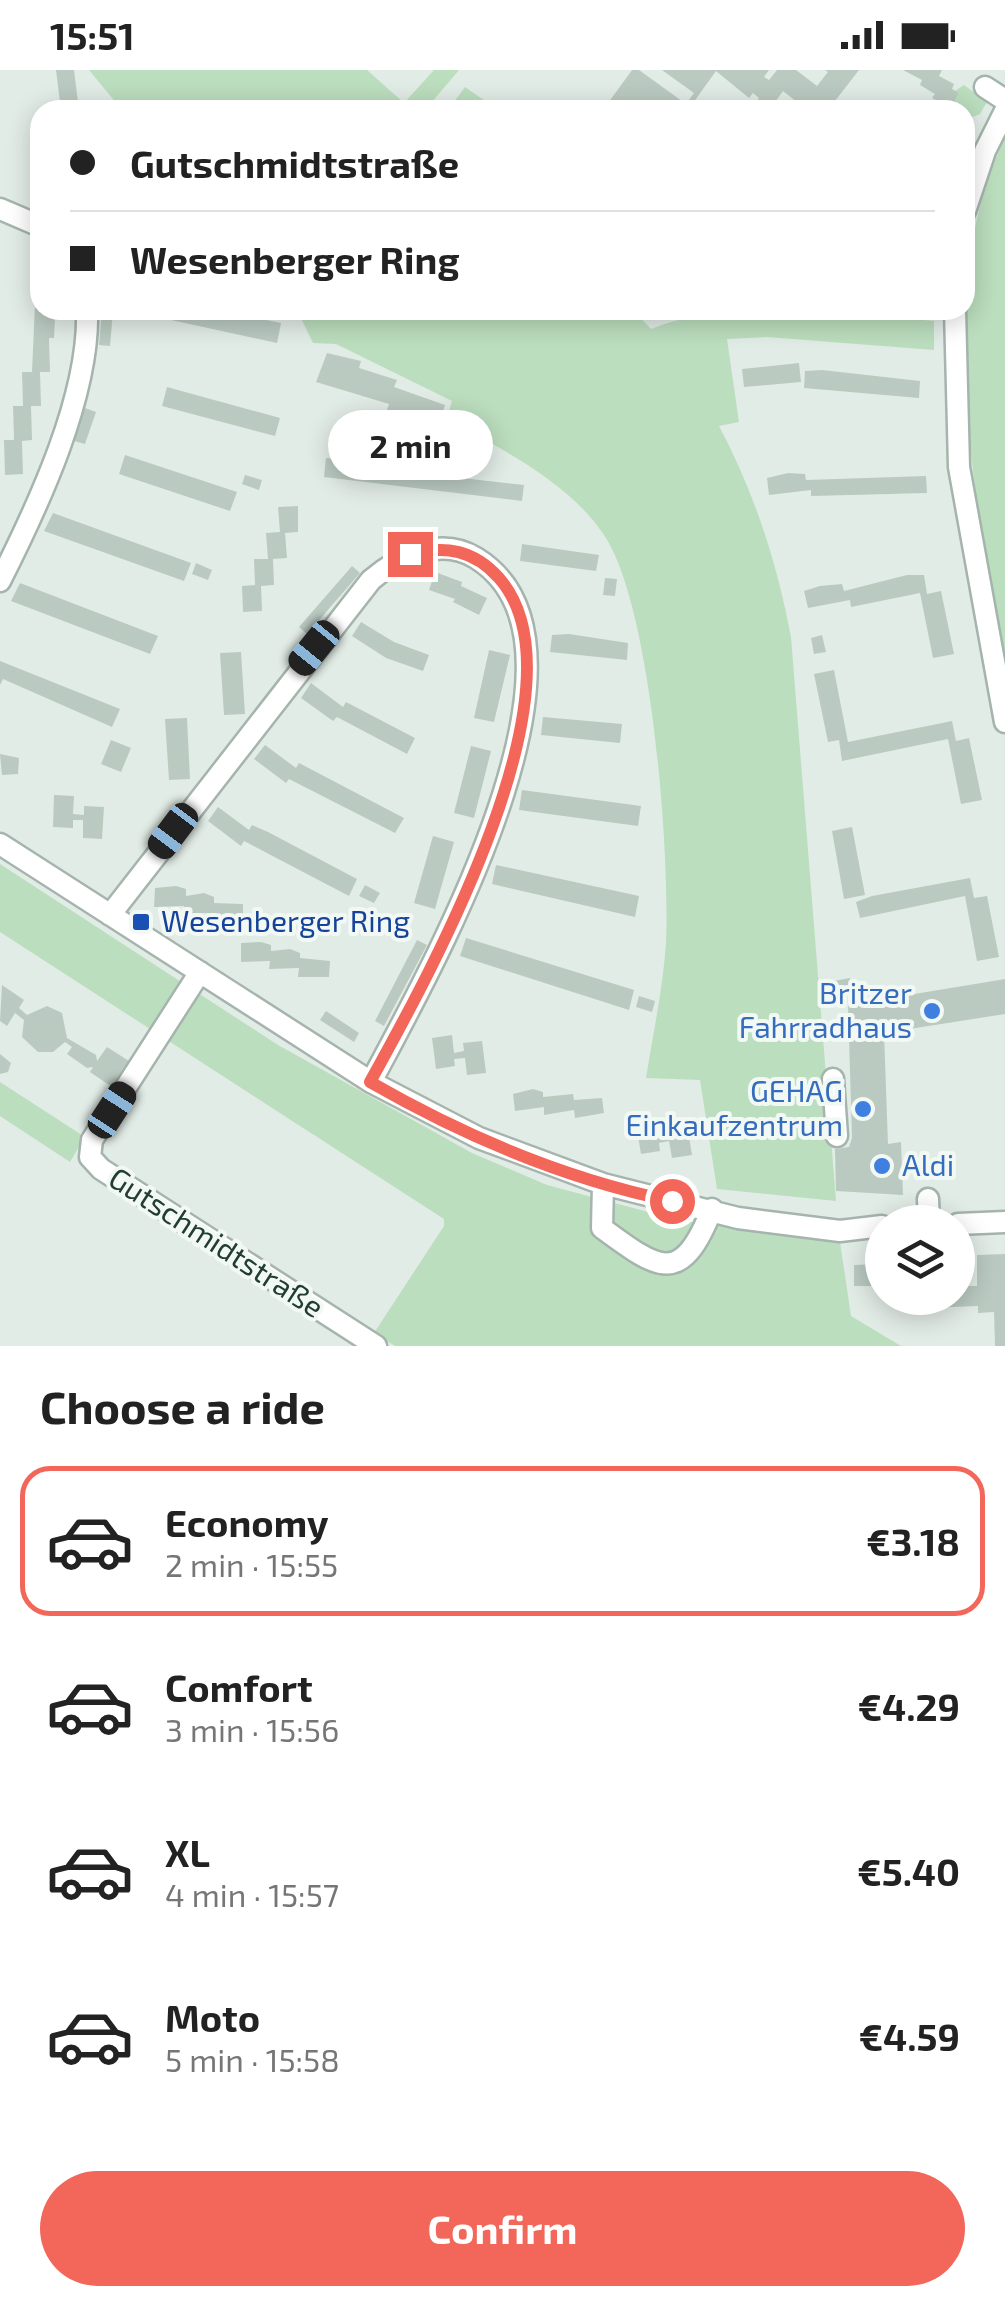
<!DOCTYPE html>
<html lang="en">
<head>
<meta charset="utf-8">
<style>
	body { margin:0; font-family:"Exo 2",sans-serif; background:#f2f2f2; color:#222; height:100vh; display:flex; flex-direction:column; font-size:38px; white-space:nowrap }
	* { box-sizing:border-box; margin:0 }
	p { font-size:32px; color:#767676 }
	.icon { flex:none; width:55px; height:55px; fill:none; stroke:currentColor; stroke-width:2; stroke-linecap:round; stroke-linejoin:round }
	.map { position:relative; height:1276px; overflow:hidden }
	.panel { display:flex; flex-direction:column; background:#fff; flex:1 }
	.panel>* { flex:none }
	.guide { position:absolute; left:30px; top:30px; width:945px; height:220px; border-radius:30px; box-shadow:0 5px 25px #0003; display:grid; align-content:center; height:220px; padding:0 40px; background:#fff }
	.buttons { position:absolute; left:865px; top:1135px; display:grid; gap:20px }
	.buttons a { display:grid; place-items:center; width:110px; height:110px; border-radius:50%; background:#fff; box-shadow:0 5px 25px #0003; font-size:50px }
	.end { position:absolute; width:45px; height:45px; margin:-22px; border:12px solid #f3665a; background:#fff; box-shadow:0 0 0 5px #fff }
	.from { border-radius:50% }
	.bubble { position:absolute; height:70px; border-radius:35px; background:#fff; box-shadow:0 5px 25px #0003; font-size:32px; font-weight:700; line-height:70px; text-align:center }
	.car { position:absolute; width:30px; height:60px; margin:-30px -15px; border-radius:12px; box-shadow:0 0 8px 2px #0007; background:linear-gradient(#222 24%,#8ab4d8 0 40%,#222 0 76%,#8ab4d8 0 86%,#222 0) }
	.guide b { display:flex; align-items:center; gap:35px; height:95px; font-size:38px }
	.guide b+b { border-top:2px solid #e0e0e0 }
	.guide i { width:25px; height:25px; background:#222 }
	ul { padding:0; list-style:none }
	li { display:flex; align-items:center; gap:30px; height:150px; margin:0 20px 15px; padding:0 20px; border:5px solid transparent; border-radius:30px }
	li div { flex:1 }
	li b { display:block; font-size:38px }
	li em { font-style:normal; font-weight:700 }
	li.active { border-color:#f3665a }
	li>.icon { width:90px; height:90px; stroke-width:1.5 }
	h2 { padding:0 40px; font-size:45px; line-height:120px }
	.button { display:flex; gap:20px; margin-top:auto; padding:20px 40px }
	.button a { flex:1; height:115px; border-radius:60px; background:#f3665a; color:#fff; font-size:40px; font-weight:700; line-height:115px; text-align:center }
	.status { display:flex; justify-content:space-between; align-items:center; height:70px; padding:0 50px; background:#fff; direction:ltr }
	.status svg { height:28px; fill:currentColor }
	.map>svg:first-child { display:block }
</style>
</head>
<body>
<div class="status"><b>15:51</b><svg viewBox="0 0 49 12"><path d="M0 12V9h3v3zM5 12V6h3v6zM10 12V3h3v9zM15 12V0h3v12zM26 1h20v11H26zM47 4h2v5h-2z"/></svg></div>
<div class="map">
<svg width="1005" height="1276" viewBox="0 0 1005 1276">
	<rect width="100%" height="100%" fill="#e2ece6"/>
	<path fill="#bbdebe" d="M 89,0 L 367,0 L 404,33 L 434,0 L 459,0 L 425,40 L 122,40 Z
		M 964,15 L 987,32 L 980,44 L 965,50 L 967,41 L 955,30 L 959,23 L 955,21 Z
		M 465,17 L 498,40 L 448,40 Z
		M 1005,68 L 1005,592 C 975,440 932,212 1005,68 Z
		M 297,240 L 633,240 L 651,259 C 740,224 841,243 934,251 L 934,280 L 767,267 L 727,269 L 739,352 L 719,356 C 755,424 777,493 791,567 L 836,1131 L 717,1119 L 700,1010 L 646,1008 C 653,964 663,918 666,873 C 670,784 652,536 604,465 C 568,411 501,379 447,349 L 452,331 L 336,274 L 313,273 Z
		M 0,794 L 278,975 L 472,1083 L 547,1115 L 678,1150 L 840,1172 L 851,1246 L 901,1276 L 395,1276 L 374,1263 L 444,1156 L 444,1149 L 0,862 Z
		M 0,1012 L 85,1067 L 70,1092 L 0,1046 Z"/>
	<path fill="#bacac1" d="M 56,0 L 74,0 L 79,40 L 61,40 Z
		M 632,0 L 639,0 L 686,34 L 694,23 L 662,0 L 769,0 L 764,7 L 769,10 L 777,0 L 796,0 L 817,16 L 828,2 L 825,0 L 859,0 L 828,40 L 790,40 L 797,32 L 783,21 L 773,35 L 779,40 L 750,40 L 759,28 L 753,23 L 749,28 L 716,1 L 688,40 L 603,40 Z
		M 903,0 L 942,0 L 939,6 L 954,14 L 952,19 L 959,23 L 955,30 L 964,40 L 946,40 L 948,37 L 932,28 L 935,24 L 920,15 L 922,10 Z
		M 35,234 L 40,234 L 40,240 L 53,240 L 55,248 L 54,268 L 49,268 L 50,302 L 40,302 L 41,336 L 31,336 L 32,370 L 22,371 L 23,404 L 5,405 L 4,370 L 14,370 L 13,336 L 23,336 L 22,302 L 32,302 Z
		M 102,240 L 113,241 L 110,276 L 99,275 Z
		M 163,240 L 218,240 L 281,253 L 277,273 L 162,248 Z
		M 327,283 L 361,291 L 359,298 L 397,310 L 394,317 L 445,335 L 436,364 L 385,346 L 389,334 L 316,312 Z
		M 799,293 L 801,312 L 744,317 L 742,299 Z
		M 822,300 L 920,311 L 919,328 L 804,318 L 805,301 Z
		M 167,317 L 280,348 L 275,366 L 162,336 Z
		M 85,338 L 96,342 L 85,374 L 74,371 Z
		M 125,385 L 237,422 L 230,441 L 119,404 Z
		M 326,388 L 410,396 L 409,402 L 524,415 L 522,431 L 324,407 Z
		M 788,403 L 805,404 L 806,410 L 926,406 L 927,423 L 811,426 L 811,420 L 769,425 L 767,408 Z
		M 245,405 L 262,410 L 259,420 L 242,414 Z
		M 298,436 L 298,462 L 285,463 L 287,488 L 273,489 L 274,515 L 261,516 L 262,541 L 243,542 L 242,516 L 255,515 L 254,489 L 268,489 L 266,463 L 280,462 L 278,437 Z
		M 53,443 L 191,493 L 184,511 L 44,461 Z
		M 522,474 L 599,485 L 596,501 L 520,491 Z
		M 196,493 L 212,500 L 208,510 L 192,504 Z
		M 352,496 L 360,503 L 307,564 L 299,557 Z
		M 435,502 L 462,512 L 461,516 L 487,528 L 479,545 L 453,532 L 455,529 L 429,520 Z
		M 907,505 L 924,505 L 927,524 L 941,521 L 954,584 L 933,588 L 920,523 L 851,537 L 850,530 L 808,538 L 804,521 L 820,516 L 842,514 L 844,521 Z
		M 605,508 L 617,509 L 615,526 L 603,525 Z
		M 20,513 L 158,566 L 150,584 L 11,531 Z
		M 361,552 L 394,572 L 429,585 L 423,601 L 386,588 L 352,566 Z
		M 569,564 L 628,573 L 627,590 L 550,582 L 552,565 Z
		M 822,565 L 826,582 L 814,584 L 811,568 Z
		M 489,580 L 510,585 L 494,652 L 474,648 Z
		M 241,582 L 245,644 L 224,645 L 220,583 Z
		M 0,591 L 120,639 L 112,657 L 3,609 L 0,615 Z
		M 834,600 L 848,672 L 952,651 L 956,671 L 969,668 L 982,730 L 961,734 L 948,669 L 842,691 L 839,670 L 828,672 L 814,604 Z
		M 311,613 L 343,637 L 346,632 L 415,668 L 407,684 L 337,647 L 333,651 L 301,628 Z
		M 543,647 L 622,654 L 620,673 L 541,665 Z
		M 187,648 L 190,709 L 169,710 L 165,649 Z
		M 111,670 L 131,678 L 121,702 L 101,694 Z
		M 265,675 L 296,698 L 299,693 L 404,748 L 395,763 L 289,709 L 286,713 L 254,689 Z
		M 471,676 L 491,681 L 474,748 L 454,743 Z
		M 0,684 L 19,688 L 18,704 L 2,705 Z
		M 522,720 L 641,736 L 638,756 L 519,740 Z
		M 54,725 L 74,726 L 73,744 L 84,745 L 84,736 L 104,737 L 102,769 L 83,768 L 83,750 L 73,750 L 73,758 L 53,757 Z
		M 218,737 L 249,760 L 252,755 L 268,762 L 357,809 L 349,826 L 244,771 L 241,776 L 208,751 Z
		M 852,757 L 865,825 L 844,829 L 832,761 Z
		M 433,766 L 454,772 L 435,839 L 414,833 Z
		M 496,795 L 639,826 L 635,847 L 492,814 Z
		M 970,808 L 974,828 L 987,826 L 999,887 L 977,891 L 965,826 L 860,848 L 856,832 L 872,826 Z
		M 365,815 L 380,823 L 374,833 L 359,826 Z
		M 176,816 L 186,819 L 186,826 L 204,823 L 214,827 L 214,833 L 243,834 L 243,850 L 213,851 L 213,843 L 183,843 L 184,836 L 154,837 L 155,818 Z
		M 466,868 L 634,920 L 629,940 L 460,886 Z
		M 417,870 L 427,875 L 384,956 L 375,951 Z
		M 261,872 L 271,875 L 271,881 L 290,879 L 300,883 L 300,888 L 330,891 L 329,907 L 298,907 L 299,898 L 269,899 L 270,891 L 241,892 L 241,873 Z
		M 850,908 L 851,917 L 825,922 L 823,913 Z
		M 1005,909 L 1005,944 L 884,963 L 888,1074 L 901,1072 L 903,1125 L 836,1121 L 835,1079 L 849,1077 L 852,1068 L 848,935 Z
		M 2,915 L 24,930 L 19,938 L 27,945 L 47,936 L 62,943 L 67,968 L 96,985 L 97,991 L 107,977 L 129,991 L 112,1017 L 90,1002 L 93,997 L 87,998 L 67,984 L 72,977 L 65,972 L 53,982 L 38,982 L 22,967 L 24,950 L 15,943 L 7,956 L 0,951 Z
		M 639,926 L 655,931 L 652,942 L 636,937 Z
		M 326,941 L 359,963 L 354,972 L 320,950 Z
		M 452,965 L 454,983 L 464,981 L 463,973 L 482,971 L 486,1003 L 467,1005 L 465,988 L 454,989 L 455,996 L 436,999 L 432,968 Z
		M 0,984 L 11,993 L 8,1002 L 0,1004 Z
		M 533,1019 L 543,1022 L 543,1027 L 573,1024 L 574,1030 L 602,1028 L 604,1043 L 575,1048 L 574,1040 L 544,1045 L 544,1037 L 515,1041 L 513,1024 Z
		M 655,1049 L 658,1067 L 668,1065 L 667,1058 L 687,1054 L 692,1085 L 672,1088 L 669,1071 L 659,1073 L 660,1081 L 641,1084 L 636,1053 Z
		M 1005,1184 L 1005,1276 L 995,1276 L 994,1242 L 978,1243 L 978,1236 L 926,1238 L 926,1228 L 958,1228 L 958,1216 L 977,1216 L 977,1185 Z
		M 882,1194 L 882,1216 L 854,1216 L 854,1195 Z"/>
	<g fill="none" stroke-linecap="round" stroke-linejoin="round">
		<g stroke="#a5b4ac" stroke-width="25">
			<path id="minor" d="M 985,17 L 1005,30
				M 0,139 L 40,156
				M 965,141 L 985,81 L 1005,41
				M 955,240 L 959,397 L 1005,652
				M 0,511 C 38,436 90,325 87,240
				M 0,774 L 371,1012 L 479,1068 L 603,1114 L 738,1148 L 840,1161 L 882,1156
				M 110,845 L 371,510 C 399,486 441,466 476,488 C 617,575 425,909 371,1012
				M 200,902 L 92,1070 L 90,1087 L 101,1099 L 376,1276
				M 833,1009 L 837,1066
				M 603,1114 L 602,1158 C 659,1200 681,1217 712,1139
				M 928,1129 L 929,1152
				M 958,1154 L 1005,1152"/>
		</g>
		<use href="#minor" stroke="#fff" stroke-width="20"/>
	</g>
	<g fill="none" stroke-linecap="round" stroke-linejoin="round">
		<path stroke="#f3665a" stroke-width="12" d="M 410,484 C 446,475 474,480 499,508 C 592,614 427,909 370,1012 C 464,1066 565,1109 672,1131"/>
	</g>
	<rect fill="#1a4fb4" stroke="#f2f9f5" stroke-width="4" x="131" y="842" width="20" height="20" rx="5"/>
	<g fill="#3f7fe0" stroke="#f2f9f5" stroke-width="4">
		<circle cx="932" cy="941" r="10"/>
		<circle cx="863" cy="1039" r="10"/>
		<circle cx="882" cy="1096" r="10"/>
	</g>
	<g text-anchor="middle" stroke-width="8" stroke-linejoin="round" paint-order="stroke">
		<g font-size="30" fill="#164399" stroke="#f2f9f5" text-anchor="start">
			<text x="161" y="862">Wesenberger Ring</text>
		</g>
		<g font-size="30" fill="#366cbe" stroke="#f2f9f5" text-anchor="end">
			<text x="912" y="934">Britzer<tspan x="912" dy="34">Fahrradhaus</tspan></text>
			<text x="843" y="1032">GEHAG<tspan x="843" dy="34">Einkaufzentrum</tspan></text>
			<text x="902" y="1106" text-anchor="start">Aldi</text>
		</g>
		<g font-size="30" fill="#223d31" stroke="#f2f9f5">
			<text transform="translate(216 1173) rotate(33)" y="10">Gutschmidtstraße</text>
		</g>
	</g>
</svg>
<div class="buttons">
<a><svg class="icon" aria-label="layers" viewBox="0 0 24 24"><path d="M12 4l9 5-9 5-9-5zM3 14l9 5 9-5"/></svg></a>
</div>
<i class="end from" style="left:672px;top:1131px"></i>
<i class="end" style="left:410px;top:484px"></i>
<div class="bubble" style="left:328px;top:340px;width:165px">2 min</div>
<i class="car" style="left:314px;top:578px;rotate:219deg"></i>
<i class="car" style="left:173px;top:761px;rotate:217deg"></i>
<i class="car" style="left:112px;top:1040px;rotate:33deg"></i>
<div class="guide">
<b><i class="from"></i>Gutschmidtstraße</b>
<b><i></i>Wesenberger Ring</b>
</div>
</div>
<section class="panel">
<h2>Choose a ride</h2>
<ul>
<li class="active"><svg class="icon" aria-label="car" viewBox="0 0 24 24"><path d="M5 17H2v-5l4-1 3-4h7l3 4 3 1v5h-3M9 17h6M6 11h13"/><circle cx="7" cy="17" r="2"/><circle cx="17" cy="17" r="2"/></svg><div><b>Economy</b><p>2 min · 15:55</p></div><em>€3.18</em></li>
<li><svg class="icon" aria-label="car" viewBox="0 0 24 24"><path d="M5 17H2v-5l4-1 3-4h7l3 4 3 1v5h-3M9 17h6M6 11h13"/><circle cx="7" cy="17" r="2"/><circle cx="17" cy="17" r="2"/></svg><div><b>Comfort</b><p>3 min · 15:56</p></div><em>€4.29</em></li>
<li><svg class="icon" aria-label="car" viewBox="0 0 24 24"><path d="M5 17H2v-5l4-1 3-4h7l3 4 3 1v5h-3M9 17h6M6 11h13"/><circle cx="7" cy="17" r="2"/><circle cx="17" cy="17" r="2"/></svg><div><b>XL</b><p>4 min · 15:57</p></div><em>€5.40</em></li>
<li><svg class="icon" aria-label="car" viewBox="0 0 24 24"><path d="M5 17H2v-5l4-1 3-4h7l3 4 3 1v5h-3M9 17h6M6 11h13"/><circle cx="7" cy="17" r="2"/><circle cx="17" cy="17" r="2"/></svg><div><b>Moto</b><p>5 min · 15:58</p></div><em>€4.59</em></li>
</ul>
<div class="button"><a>Confirm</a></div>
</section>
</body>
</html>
